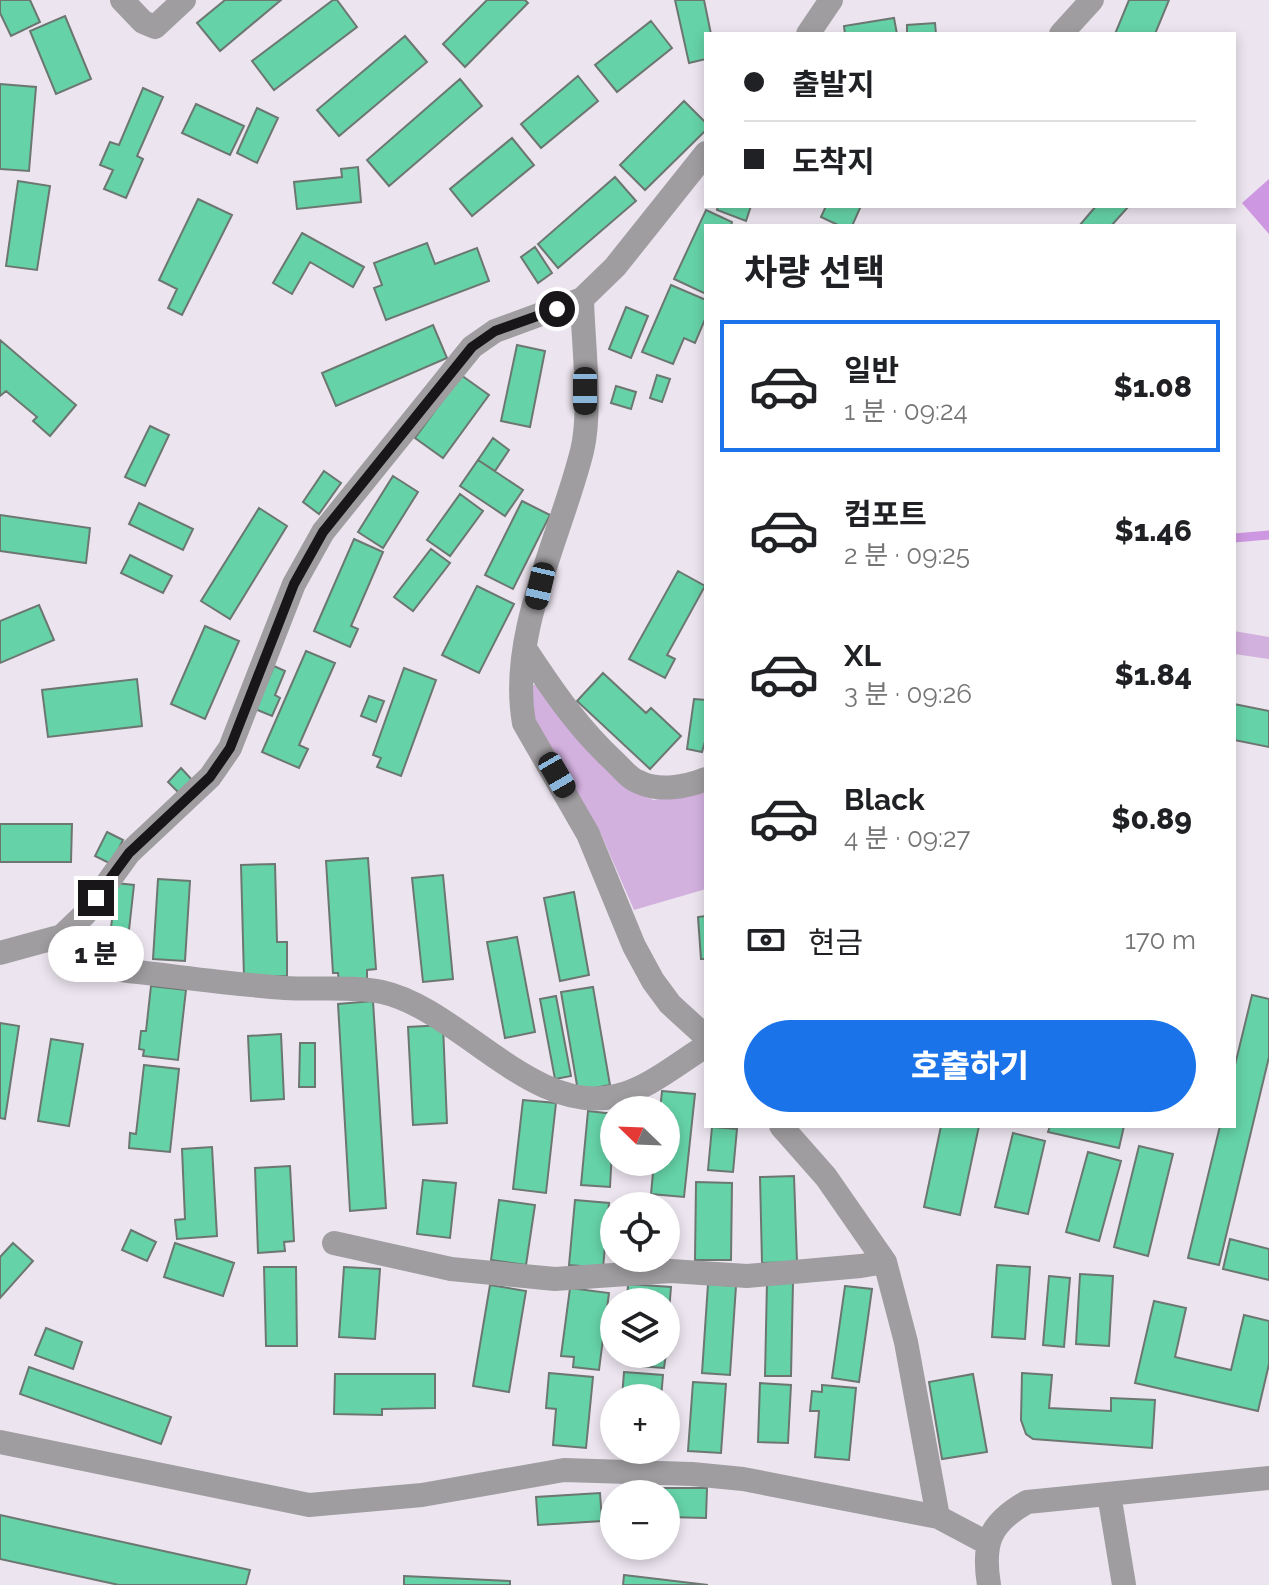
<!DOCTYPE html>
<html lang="ko">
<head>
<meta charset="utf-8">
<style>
	body { margin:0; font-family:Raleway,"Noto Sans KR",sans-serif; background:#f6f6f6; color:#202124; height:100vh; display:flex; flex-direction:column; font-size:30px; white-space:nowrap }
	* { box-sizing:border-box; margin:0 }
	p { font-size:26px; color:#757577 }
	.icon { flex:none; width:44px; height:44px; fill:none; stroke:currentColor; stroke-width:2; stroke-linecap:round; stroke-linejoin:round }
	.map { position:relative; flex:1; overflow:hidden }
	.details { position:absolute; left:704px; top:224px; width:532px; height:904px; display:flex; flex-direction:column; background:#fff; border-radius:0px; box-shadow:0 4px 12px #0003 }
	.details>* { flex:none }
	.guide { position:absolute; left:704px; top:32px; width:532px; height:176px; border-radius:0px; box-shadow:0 4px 12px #0003; display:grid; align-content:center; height:176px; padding:0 40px; background:#fff }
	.needle { width:52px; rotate:293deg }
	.tools { position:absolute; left:600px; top:1096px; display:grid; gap:16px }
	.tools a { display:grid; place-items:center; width:80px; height:80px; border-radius:50%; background:#fff; box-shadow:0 4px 12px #0003; font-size:40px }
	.end { position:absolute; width:36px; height:36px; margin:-18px; border:10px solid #19161a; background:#fff; box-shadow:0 0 0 4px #fff }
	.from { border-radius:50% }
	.bubble { position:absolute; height:56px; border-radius:28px; background:#fff; box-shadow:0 4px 12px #0003; font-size:26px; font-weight:800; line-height:56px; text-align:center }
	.car { position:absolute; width:24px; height:48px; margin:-24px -12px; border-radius:10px; box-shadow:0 0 6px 2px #0007; background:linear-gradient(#222 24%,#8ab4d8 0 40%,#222 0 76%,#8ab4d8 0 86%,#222 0) }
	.guide b { display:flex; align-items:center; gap:28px; height:76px; font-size:30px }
	.guide b+b { border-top:2px solid #e0e0e0 }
	.guide i { width:20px; height:20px; background:#202124 }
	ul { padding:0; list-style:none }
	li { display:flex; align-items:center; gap:24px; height:132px; margin:0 16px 12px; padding:0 24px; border:4px solid transparent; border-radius:0px }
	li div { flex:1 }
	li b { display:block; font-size:30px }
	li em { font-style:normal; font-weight:800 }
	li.selected { border-color:#1a73e8 }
	li>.icon { width:72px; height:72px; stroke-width:1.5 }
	h2 { padding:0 40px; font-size:36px; line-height:96px }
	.pay { display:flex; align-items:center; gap:20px; height:88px; padding:0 40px; font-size:30px }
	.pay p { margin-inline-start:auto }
	.action { display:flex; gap:16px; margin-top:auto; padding:16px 40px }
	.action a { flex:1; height:92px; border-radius:48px; background:#1a73e8; color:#fff; font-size:32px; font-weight:800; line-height:92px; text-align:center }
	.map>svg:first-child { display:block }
</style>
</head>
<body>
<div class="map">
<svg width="1269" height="1585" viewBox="0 0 1269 1585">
	<rect width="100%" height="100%" fill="#ece5ef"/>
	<path fill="#d3b1df" d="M 1234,631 L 1269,637 L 1269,659 L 1234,654 Z
		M 532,685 L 539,685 L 634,792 L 654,800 L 706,791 L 706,889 L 634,910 L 601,834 L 533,723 Z"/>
	<path fill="#ce97e1" d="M 1269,179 L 1269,234 L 1242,203 Z"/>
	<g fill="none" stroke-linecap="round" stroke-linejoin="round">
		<path stroke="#ce97e1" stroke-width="9" d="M 1234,538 L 1269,535"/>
	</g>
	<path fill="#65d2a7" stroke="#6c7772" stroke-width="2" d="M 0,0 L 30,0 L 40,22 L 11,36 L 0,13 Z
		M 225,0 L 281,0 L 220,51 L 197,23 Z
		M 333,0 L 337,0 L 357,27 L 274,90 L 252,61 Z
		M 487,0 L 525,0 L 528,3 L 465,67 L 443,44 Z
		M 675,0 L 704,0 L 711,34 L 706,34 L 706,59 L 689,63 Z
		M 1129,0 L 1169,0 L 1155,34 L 1115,34 Z
		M 65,16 L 91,79 L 56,94 L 30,31 Z
		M 894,18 L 897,34 L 845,34 L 844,26 Z
		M 651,21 L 672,48 L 617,92 L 595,65 Z
		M 935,23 L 936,34 L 907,34 L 907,25 Z
		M 405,36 L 427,62 L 339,136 L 317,110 Z
		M 578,76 L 598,101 L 541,148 L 521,124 Z
		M 460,79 L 482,106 L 389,186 L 367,160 Z
		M 0,84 L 36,87 L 29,171 L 0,169 Z
		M 143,88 L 163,97 L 137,156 L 143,159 L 126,198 L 104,189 L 113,170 L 100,165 L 110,142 L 119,145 Z
		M 684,101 L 706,123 L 706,130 L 645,190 L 620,165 Z
		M 196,104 L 244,126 L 230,155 L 182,133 Z
		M 257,108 L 278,118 L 257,163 L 237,153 Z
		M 512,138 L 534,165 L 472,216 L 450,189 Z
		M 358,167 L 361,202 L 297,209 L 294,182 L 342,177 L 341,169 Z
		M 615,177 L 636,201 L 558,268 L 538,244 Z
		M 18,181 L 50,186 L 37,270 L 6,266 Z
		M 198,199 L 232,215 L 182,315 L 168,308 L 177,289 L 159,280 Z
		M 718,206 L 751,206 L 746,221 L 717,210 Z
		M 826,206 L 861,206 L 852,226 L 840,226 L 821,217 Z
		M 1096,206 L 1129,206 L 1111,226 L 1079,226 Z
		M 706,210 L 732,222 L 731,226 L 706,226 L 706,294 L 674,279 Z
		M 302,233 L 364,267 L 353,287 L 310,262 L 292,294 L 273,283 Z
		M 427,243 L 435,264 L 477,248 L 489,281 L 386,320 L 374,288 L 382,285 L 374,263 Z
		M 535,247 L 552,273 L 538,283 L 521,257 Z
		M 671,285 L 706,300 L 706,317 L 695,343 L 684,338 L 673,364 L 642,352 Z
		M 626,307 L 648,316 L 631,358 L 609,349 Z
		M 433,325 L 447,358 L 336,406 L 322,373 Z
		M 0,340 L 76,405 L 50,436 L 33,421 L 37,417 L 6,391 L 0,396 Z
		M 517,345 L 545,351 L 530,427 L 501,421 Z
		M 461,375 L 489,395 L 443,458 L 415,438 Z
		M 657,375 L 670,379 L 662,402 L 650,398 Z
		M 616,386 L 636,392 L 631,409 L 611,403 Z
		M 150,426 L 169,435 L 145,486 L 125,477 Z
		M 493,438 L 509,450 L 495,471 L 478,460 Z
		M 478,460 L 523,490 L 505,516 L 460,486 Z
		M 324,471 L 341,483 L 319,514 L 303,502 Z
		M 393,476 L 418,492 L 383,548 L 358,532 Z
		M 460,494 L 483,511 L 450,556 L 427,540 Z
		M 522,501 L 550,515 L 513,589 L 485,575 Z
		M 139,503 L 193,529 L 183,550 L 129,524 Z
		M 259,508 L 287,526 L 230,619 L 201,601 Z
		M 0,515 L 90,528 L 86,563 L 0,551 Z
		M 354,539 L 383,552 L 351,626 L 358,629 L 350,647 L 314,631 Z
		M 431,549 L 450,563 L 413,611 L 394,597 Z
		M 130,555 L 172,576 L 163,593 L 121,573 Z
		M 678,571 L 705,586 L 667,655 L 675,659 L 665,678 L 629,659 Z
		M 477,586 L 514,604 L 479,673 L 442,655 Z
		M 39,605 L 54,640 L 0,663 L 0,621 Z
		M 205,626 L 239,641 L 205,719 L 171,704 Z
		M 306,651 L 335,663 L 299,745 L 308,749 L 299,768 L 262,752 Z
		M 274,666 L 285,671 L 275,695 L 280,698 L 272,716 L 255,709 Z
		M 404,668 L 436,680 L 401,776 L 377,767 L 381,758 L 373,755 Z
		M 603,673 L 646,713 L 651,708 L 681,736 L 650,769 L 577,701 Z
		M 137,679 L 142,726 L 48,737 L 42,690 Z
		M 369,696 L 384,701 L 376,722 L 361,716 Z
		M 694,699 L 706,700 L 706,738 L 702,752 L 687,749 Z
		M 1234,704 L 1269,711 L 1269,747 L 1234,740 Z
		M 181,768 L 194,782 L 181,795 L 168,782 Z
		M 0,824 L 72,824 L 71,862 L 0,862 Z
		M 107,832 L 123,840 L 111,864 L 95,856 Z
		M 368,858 L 376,969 L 367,970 L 367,981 L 339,983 L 338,973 L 333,973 L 326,861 Z
		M 275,864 L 277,942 L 287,942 L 287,976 L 244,978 L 241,865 Z
		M 443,875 L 453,979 L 423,982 L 412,878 Z
		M 158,879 L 190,881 L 185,961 L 153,959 Z
		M 116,883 L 134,885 L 129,930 L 111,928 Z
		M 574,892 L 589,975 L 560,981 L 544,898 Z
		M 706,916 L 706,959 L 701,959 L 698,917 Z
		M 517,937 L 535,1032 L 505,1038 L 487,942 Z
		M 151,986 L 186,990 L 178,1060 L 143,1056 L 144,1050 L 139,1049 L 141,1031 L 146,1031 Z
		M 593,987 L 610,1085 L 578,1091 L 561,992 Z
		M 1252,995 L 1269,999 L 1269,1057 L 1219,1265 L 1188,1258 L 1220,1126 L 1234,1126 L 1234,1069 Z
		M 556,996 L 571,1076 L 555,1079 L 540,999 Z
		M 373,1001 L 386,1208 L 350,1211 L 338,1004 Z
		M 0,1023 L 19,1026 L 5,1119 L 0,1118 Z
		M 443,1025 L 447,1123 L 413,1125 L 408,1027 Z
		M 281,1034 L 284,1099 L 251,1101 L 248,1036 Z
		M 51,1039 L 83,1044 L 69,1126 L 38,1121 Z
		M 300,1043 L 315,1043 L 315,1087 L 299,1087 Z
		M 144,1065 L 179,1069 L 170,1152 L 129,1148 L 130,1133 L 136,1134 Z
		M 662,1091 L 695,1094 L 684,1197 L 651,1194 L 654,1162 L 666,1162 L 666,1110 L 660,1110 Z
		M 523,1100 L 556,1103 L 546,1193 L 513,1189 Z
		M 588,1111 L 614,1114 L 610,1187 L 581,1185 Z
		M 941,1126 L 979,1126 L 960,1215 L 924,1207 Z
		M 1050,1126 L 1124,1126 L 1119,1148 L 1048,1132 Z
		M 712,1127 L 737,1129 L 733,1172 L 708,1170 Z
		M 1013,1133 L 1045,1141 L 1028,1214 L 995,1207 Z
		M 1139,1146 L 1173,1154 L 1148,1256 L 1114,1247 Z
		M 212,1147 L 217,1236 L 177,1239 L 175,1220 L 185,1219 L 182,1149 Z
		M 1088,1152 L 1121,1161 L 1099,1241 L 1066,1232 Z
		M 290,1166 L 294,1241 L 284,1242 L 285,1251 L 258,1253 L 255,1168 Z
		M 794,1176 L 797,1262 L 762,1263 L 760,1177 Z
		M 423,1180 L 456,1183 L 450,1238 L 417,1234 Z
		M 696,1182 L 732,1183 L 731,1260 L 695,1260 Z
		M 499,1200 L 535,1205 L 526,1265 L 491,1260 Z
		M 575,1200 L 609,1203 L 603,1268 L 569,1265 Z
		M 131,1230 L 156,1242 L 147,1261 L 122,1250 Z
		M 1230,1239 L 1269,1249 L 1269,1280 L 1223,1269 Z
		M 13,1243 L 33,1261 L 0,1298 L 0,1257 Z
		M 175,1243 L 234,1263 L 223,1296 L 164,1277 Z
		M 997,1265 L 1030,1267 L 1025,1339 L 992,1337 Z
		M 264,1267 L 296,1267 L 297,1346 L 266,1346 Z
		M 344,1267 L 380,1269 L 375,1339 L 339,1337 Z
		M 1080,1274 L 1113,1276 L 1109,1346 L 1076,1344 Z
		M 1049,1276 L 1070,1278 L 1064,1347 L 1043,1345 Z
		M 767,1281 L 793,1282 L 791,1376 L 765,1376 Z
		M 628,1284 L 671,1287 L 666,1350 L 666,1302 L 627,1302 Z
		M 708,1284 L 736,1286 L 730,1375 L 702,1373 Z
		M 490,1285 L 526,1291 L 509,1392 L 473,1386 Z
		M 845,1286 L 872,1289 L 859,1382 L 832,1378 Z
		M 570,1288 L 609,1293 L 599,1370 L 573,1367 L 574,1357 L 561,1356 Z
		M 1154,1301 L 1186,1308 L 1175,1357 L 1231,1370 L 1244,1315 L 1269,1321 L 1269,1364 L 1258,1411 L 1135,1383 Z
		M 46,1328 L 82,1342 L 73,1369 L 35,1355 Z
		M 622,1354 L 666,1354 L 664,1368 L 638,1366 L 638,1359 L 622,1357 Z
		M 29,1367 L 171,1417 L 161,1444 L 20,1394 Z
		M 624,1372 L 663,1375 L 661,1398 L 622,1398 Z
		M 549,1373 L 593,1377 L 586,1448 L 553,1445 L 556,1409 L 546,1408 Z
		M 1022,1373 L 1052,1375 L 1049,1408 L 1111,1411 L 1111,1398 L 1155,1400 L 1152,1448 L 1033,1439 L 1026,1434 L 1021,1420 Z
		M 335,1374 L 435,1374 L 435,1408 L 382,1409 L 382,1415 L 334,1414 Z
		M 973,1374 L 987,1452 L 942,1459 L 929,1382 Z
		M 693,1382 L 726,1384 L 721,1453 L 688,1451 Z
		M 760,1383 L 791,1385 L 788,1443 L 758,1442 Z
		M 822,1385 L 856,1388 L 849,1460 L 815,1457 L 819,1411 L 810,1411 L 812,1391 L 822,1392 Z
		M 661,1488 L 707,1488 L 706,1518 L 666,1517 L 666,1494 L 661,1494 Z
		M 600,1493 L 602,1521 L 538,1525 L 536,1497 Z
		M 0,1515 L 250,1570 L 246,1585 L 119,1585 L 0,1559 Z
		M 624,1575 L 708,1585 L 623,1585 Z
		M 404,1576 L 510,1581 L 510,1585 L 404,1585 Z"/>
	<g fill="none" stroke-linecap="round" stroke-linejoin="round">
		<path stroke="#a09da1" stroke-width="24" d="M 122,0 L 143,22 L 155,27 L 184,0
			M 808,34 L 831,0
			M 1061,34 L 1092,0
			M 582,299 C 583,342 592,411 582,451 C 561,536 508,635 524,723 L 588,834 L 634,946 L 653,981 L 670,1004 L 706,1037
			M 526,650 C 553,691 579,729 615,762 C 622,769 630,779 639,782 C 659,792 686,787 706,779
			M 73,926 L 92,963 L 110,969 C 169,975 227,984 285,988 C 316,990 353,986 382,992 C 459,1009 533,1116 616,1096 C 648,1089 678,1063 706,1046
			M 0,953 L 62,936 L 85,914 L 129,853 L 210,777 L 230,748 L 294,584 L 323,532 L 472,347 L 495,331 L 582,299 L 615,267 L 706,153
			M 781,1126 L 826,1177 L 885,1262 L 906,1342 L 938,1517
			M 334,1243 L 451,1269 L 555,1279 L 671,1271 L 747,1276 L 861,1266 L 885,1262
			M 0,1442 L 309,1505 L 422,1495 L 564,1470 L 692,1474 L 743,1479 L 938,1517 L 987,1543
			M 1109,1494 L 1124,1585
			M 989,1585 C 982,1542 990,1523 1027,1502 L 1269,1478"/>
	</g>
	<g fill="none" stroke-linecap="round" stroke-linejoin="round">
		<path stroke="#19161a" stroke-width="10" d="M 96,898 L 129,853 L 210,777 L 230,748 L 294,584 L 323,532 L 472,347 L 495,331 L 557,309"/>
	</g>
</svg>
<div class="tools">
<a><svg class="needle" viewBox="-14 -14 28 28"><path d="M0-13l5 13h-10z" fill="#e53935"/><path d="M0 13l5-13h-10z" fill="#757577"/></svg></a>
<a><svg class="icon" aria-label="locate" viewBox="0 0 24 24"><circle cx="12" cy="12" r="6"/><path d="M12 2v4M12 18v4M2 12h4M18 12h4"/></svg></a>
<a><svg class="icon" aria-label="layers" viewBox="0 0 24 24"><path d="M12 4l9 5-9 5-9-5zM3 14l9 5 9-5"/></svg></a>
<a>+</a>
<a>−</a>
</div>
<i class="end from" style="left:557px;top:309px"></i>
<i class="end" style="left:96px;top:898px"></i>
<div class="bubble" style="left:48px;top:926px;width:96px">1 분</div>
<i class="car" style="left:585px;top:391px;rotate:180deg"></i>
<i class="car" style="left:540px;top:586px;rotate:193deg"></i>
<i class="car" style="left:557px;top:775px;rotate:150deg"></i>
<div class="guide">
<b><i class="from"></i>출발지</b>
<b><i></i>도착지</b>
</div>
<section class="details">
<h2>차량 선택</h2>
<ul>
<li class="selected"><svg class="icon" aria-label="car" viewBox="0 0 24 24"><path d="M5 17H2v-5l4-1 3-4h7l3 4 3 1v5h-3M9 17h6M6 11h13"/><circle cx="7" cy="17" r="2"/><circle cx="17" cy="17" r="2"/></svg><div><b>일반</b><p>1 분 · 09:24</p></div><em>$1.08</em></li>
<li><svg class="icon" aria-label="car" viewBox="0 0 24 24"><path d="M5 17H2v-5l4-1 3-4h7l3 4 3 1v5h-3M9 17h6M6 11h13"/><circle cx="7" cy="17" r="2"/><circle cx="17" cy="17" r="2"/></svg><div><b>컴포트</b><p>2 분 · 09:25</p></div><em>$1.46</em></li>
<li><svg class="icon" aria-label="car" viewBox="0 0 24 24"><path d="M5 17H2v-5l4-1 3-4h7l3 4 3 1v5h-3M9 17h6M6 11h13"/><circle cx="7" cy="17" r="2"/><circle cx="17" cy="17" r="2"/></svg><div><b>XL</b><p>3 분 · 09:26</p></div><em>$1.84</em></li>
<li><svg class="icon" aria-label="car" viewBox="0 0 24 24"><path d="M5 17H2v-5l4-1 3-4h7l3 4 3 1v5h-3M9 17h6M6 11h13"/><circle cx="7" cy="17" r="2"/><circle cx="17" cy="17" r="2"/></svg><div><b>Black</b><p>4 분 · 09:27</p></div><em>$0.89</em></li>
</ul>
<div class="pay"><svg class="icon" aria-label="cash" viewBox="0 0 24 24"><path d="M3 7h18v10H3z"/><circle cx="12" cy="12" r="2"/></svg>현금<p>170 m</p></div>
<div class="action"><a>호출하기</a></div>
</section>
</div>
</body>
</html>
